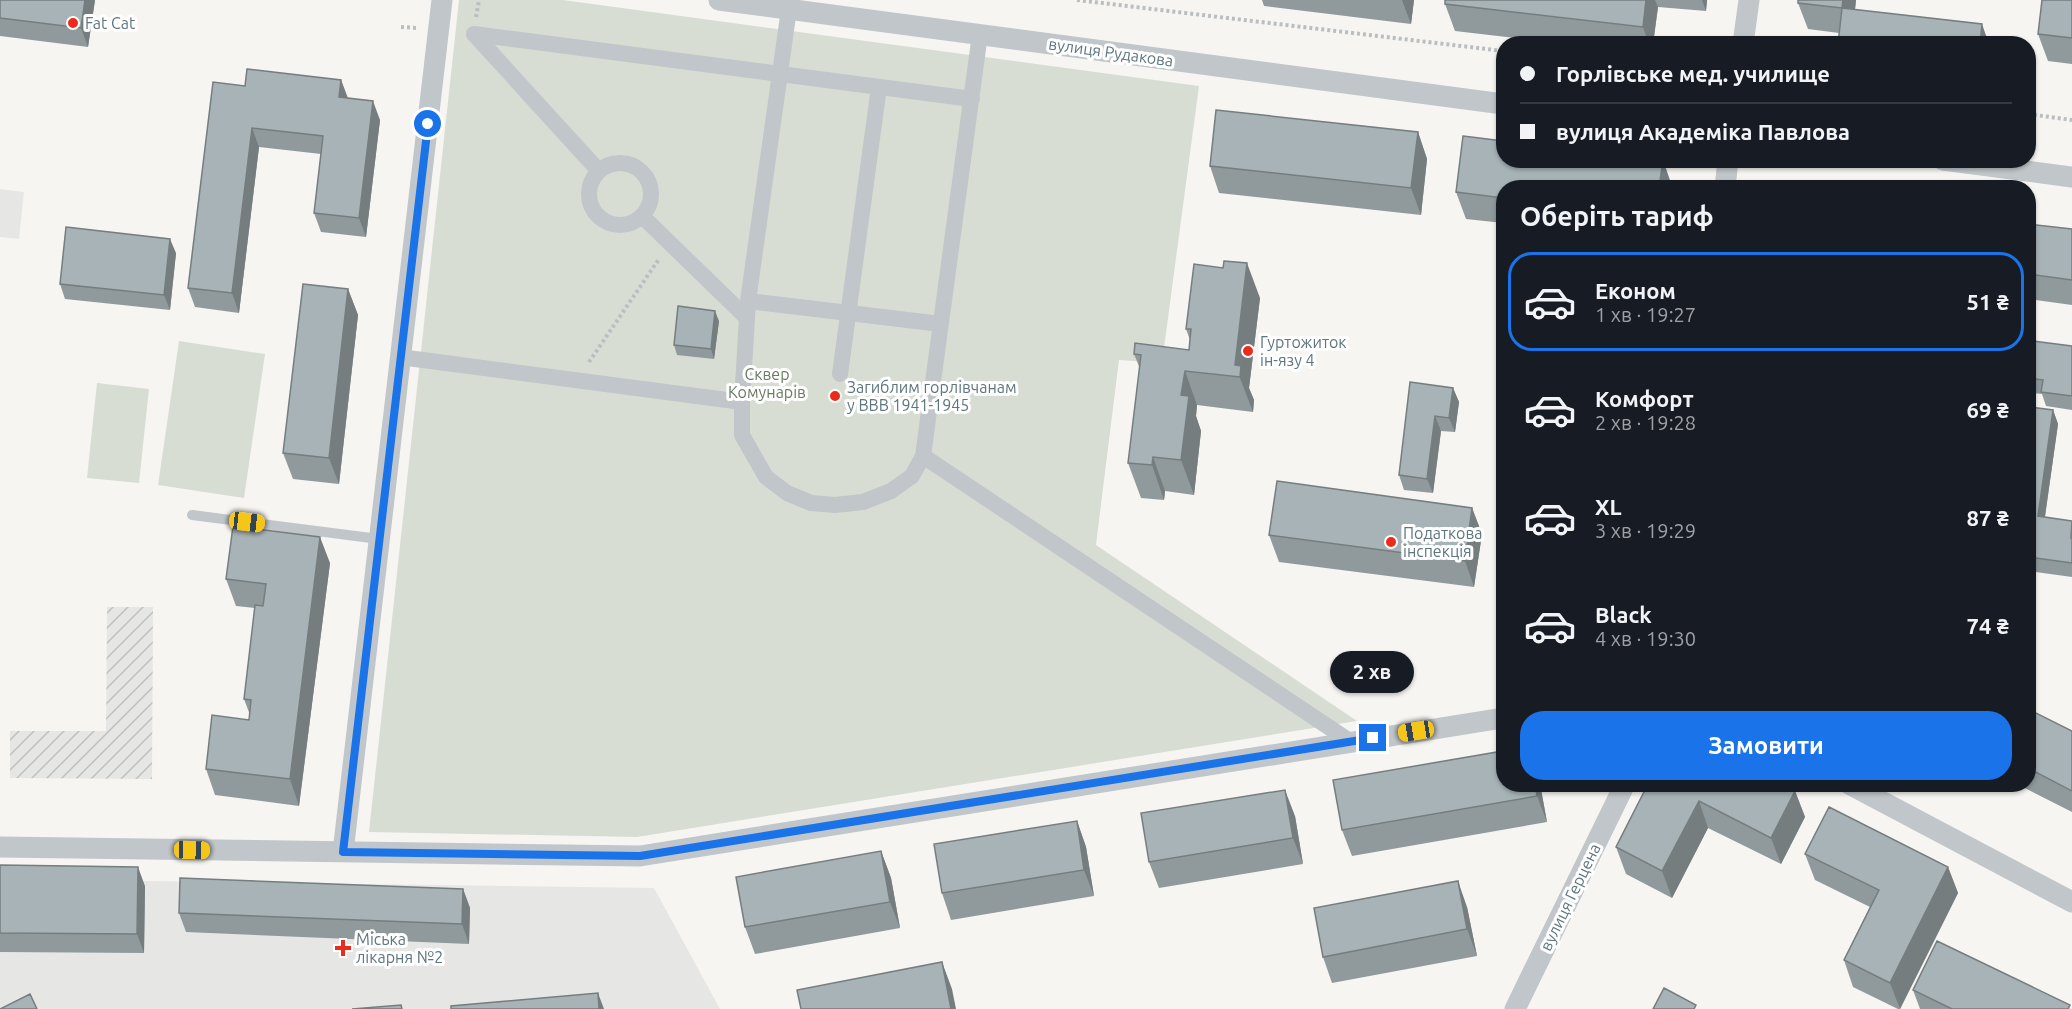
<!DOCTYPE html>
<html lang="uk">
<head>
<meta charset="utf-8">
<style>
	body { margin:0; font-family:Ubuntu,sans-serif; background:#242831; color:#f1f3f6; height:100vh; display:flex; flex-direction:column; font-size:22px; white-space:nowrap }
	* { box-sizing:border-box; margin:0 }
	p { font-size:20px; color:#9ea1a6 }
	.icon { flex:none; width:33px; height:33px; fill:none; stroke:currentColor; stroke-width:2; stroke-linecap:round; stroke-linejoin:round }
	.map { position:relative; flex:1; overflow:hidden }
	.side { position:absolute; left:1496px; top:180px; width:540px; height:612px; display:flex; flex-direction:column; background:#171b24; border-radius:24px; box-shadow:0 2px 4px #0004 }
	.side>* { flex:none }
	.banner { position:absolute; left:1496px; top:36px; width:540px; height:132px; border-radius:24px; box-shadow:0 2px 4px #0004; display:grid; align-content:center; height:132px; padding:0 24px; background:#171b24 }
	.end { position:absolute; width:27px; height:27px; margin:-14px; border:8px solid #1a73e8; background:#fff; box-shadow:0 0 0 3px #fff }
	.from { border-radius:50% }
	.bubble { position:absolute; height:42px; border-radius:21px; background:#171b24; box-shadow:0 2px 4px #0004; font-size:20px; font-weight:700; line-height:42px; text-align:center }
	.car { position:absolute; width:18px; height:36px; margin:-18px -9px; border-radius:8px; box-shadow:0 0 4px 2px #0007; background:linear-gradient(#f5c518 24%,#345 0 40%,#f5c518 0 76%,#345 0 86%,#f5c518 0) }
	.banner b { display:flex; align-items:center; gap:21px; height:57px; font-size:22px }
	.banner b+b { border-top:2px solid #363941 }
	.banner i { width:15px; height:15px; background:#f1f3f6 }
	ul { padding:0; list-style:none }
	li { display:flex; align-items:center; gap:18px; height:99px; margin:0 12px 9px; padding:0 12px; border:3px solid transparent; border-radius:24px }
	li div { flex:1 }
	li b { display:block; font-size:22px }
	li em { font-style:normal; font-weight:700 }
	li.on { border-color:#1a73e8 }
	li>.icon { width:54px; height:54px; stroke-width:1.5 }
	h2 { padding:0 24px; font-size:27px; line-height:72px }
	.button { display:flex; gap:12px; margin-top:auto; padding:12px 24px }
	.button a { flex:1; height:69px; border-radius:24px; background:#1a73e8; color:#fff; font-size:24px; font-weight:700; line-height:69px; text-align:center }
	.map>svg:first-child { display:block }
</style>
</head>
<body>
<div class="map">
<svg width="2072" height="1009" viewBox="0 0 2072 1009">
	<defs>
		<pattern id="industrial-furrows" width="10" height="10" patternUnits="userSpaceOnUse" patternTransform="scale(1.5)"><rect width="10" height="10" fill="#e6e7e5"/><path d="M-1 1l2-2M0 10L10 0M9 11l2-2" fill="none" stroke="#bec0bf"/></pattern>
	</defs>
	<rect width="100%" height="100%" fill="#f6f5f2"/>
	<path fill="#e6e7e5" d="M 0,189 L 24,192 L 19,239 L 0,237 Z
		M 0,879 L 654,888 L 720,1009 L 0,1009 Z"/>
	<path fill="url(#industrial-furrows)" d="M 107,607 L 153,607 L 152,779 L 10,778 L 10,731 L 106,731 Z"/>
	<path fill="#d8ddd3" d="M 459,0 L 563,0 L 1199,86 L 1162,363 L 1119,360 L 1096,545 L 1357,721 L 637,837 L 369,832 Z
		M 179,341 L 265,354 L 244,498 L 158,485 Z
		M 97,383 L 149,389 L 139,483 L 87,478 Z"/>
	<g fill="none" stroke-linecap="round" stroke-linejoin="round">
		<path stroke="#babec0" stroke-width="4" stroke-dasharray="3 3" stroke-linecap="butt" d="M 1077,0 L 1503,51
			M 476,17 L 479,0
			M 401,27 L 418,28
			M 2028,114 L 2072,120
			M 589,362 L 659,259"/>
		<path stroke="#c0c6c9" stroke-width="10" d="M 192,515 L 379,539"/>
		<path stroke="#c0c6c9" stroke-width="16" d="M 789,9 L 748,301 L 742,402 L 742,435 L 766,477 L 787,493 L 811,503 L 835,505 L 863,502 L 891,491 L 912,476 L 923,456 L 980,34
			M 474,34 L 972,99
			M 474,34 L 598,170
			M589 194a31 31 0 1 1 62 0a31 31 0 1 1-62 0Z
			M 642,216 L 747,318
			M 748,301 L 941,324
			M 400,357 L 742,402
			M 840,374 L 879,87
			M 923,456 L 1351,742"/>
		<path stroke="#c0c6c9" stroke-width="21" d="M 719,0 L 1503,104
			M 1743,44 L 1749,0
			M 1943,160 L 2072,177
			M 1725,188 L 1728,160
			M 1849,784 L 2072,902
			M 0,847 L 640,856 L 1503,718
			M 343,852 L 442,0
			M 1515,1009 L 1625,784"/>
	</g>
	<path fill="#909a9d" d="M 0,0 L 95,0 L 88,47 L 0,36 Z
		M 1262,0 L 1414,0 L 1411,24 L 1264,6 Z
		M 1445,0 L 1707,0 L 1706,11 L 1658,7 L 1653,44 L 1566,44 L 1455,31 L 1445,4 Z
		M 1798,0 L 1856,0 L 1855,10 L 1839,33 L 1808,29 L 1798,3 Z
		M 2072,0 L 2072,64 L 2048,61 L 2038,34 Z
		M 341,80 L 348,98 L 380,120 L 366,237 L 321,232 L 314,213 L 321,154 L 259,147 L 239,313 L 195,307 L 188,288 L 245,86 Z
		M 1418,132 L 1427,159 L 1421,215 L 1219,193 L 1210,166 Z
		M 1463,136 L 1503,141 L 1503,160 L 1663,160 L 1672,188 L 1503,188 L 1503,223 L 1466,219 L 1456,192 Z
		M 2028,224 L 2072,229 L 2072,305 L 2028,299 Z
		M 176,253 L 170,310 L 65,299 L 60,284 Z
		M 348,289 L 358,315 L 339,484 L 293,479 L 283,453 Z
		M 1260,298 L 1249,388 L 1254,400 L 1253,412 L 1197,405 L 1196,416 L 1201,431 L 1194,495 L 1165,491 L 1164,500 L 1141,498 L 1128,463 L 1140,369 L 1134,354 L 1189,350 L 1190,340 L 1186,329 Z
		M 719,321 L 714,359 L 677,355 L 674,345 Z
		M 2072,346 L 2072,410 L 2046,406 L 2042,394 L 2033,393 L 2028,379 L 2028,376 Z
		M 1453,388 L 1459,402 L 1455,432 L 1441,431 L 1433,493 L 1404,490 L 1399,475 Z
		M 2053,410 L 2058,424 L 2045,517 L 2072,521 L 2072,577 L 2028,571 L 2028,420 Z
		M 1472,508 L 1482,534 L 1474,587 L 1279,562 L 1269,535 Z
		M 330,563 L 299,806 L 215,795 L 206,769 L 249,720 L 250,715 L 244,699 L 255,608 L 236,606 L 226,579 Z
		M 2028,709 L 2072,731 L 2072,812 L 2017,784 L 2028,784 Z
		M 1503,784 L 1540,784 L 1547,822 L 1352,856 L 1342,830 Z
		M 1648,784 L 1795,791 L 1805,817 L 1781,864 L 1708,828 L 1672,898 L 1626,874 L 1616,847 Z
		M 1295,816 L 1303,864 L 1159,888 L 1149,862 Z
		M 1077,821 L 1086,847 L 1094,896 L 951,920 L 942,893 Z
		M 881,851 L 891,878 L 900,928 L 755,954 L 745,927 Z
		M 1805,854 L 1948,867 L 1958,893 L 1900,1009 L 1898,1009 L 1853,987 L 1844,960 L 1870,907 L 1815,880 Z
		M 0,865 L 145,886 L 144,953 L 0,952 Z
		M 463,889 L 470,908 L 469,944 L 186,932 L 179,913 Z
		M 1467,907 L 1477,956 L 1332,983 L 1323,957 Z
		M 1913,990 L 2072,1009 L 1920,1009 Z"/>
	<path fill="#757d7f" d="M 85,0 L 95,0 L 88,47 L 81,28 Z
		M 1402,0 L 1414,0 L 1411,24 Z
		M 1646,0 L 1655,0 L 1658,7 L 1653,44 L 1649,44 L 1643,27 Z
		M 1702,0 L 1707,0 L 1706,11 Z
		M 1843,0 L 1856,0 L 1852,35 L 1842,8 Z
		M 1982,24 L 1989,44 L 1980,44 Z
		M 341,80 L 348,99 L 339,97 Z
		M 373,101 L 380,120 L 366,237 L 359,218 Z
		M 252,128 L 259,147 L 239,313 L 232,293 Z
		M 1418,132 L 1427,159 L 1421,215 L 1411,188 Z
		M 1663,160 L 1672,186 L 1672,188 L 1659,188 Z
		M 170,239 L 176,253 L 170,310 L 164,295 Z
		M 1247,263 L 1260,298 L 1249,388 L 1254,400 L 1253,412 L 1235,365 Z
		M 348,289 L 358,315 L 339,484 L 329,458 Z
		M 715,311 L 719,321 L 714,359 L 711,349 Z
		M 1185,371 L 1197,405 L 1196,416 L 1201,431 L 1194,495 L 1181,460 L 1181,395 Z
		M 1453,388 L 1459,402 L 1455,432 L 1449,418 Z
		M 2053,410 L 2058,424 L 2043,530 L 2038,516 Z
		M 1435,416 L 1441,431 L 1433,493 L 1427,479 Z
		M 1153,457 L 1165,491 L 1164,500 L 1152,465 Z
		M 1472,508 L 1482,534 L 1474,587 L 1465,561 Z
		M 320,537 L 330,563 L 299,806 L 290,779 Z
		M 1535,784 L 1540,784 L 1547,822 L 1537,796 Z
		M 1285,790 L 1295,816 L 1303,864 L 1293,838 Z
		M 1795,791 L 1805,817 L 1781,864 L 1771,838 Z
		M 1699,801 L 1708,828 L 1672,898 L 1662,871 Z
		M 1077,821 L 1086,847 L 1094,896 L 1084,870 Z
		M 881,851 L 891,878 L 900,928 L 890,902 Z
		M 138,867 L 145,886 L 144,953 L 137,934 Z
		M 1948,867 L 1958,893 L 1900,1009 L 1890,983 Z
		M 1458,881 L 1467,907 L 1477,956 L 1467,929 Z
		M 463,889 L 470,908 L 469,944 L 462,924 Z
		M 942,962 L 952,989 L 956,1009 L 951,1009 Z
		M 598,993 L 604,1009 L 599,1009 Z"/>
	<path fill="#a7b3b6" stroke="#757d7f" stroke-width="1.5" d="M 0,0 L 85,0 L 81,28 L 0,18 Z
		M 1445,0 L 1646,0 L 1643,27 L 1445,4 Z
		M 1798,0 L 1843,0 L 1842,8 L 1798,3 Z
		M 2042,0 L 2072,0 L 2072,38 L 2038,34 Z
		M 1842,8 L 1982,24 L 1980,44 L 1838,44 Z
		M 247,69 L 341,80 L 339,97 L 373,101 L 359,218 L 314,213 L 323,136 L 252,128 L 232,293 L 188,288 L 213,82 L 245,86 Z
		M 1216,110 L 1418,132 L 1411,188 L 1210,166 Z
		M 1463,136 L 1503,141 L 1503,160 L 1663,160 L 1659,188 L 1503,188 L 1503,198 L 1456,192 Z
		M 1795,183 L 1839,188 L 1795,188 Z
		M 2028,224 L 2072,229 L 2072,280 L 2028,274 Z
		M 66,227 L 170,239 L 164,295 L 60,284 Z
		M 1224,261 L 1247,263 L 1235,365 L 1241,366 L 1240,377 L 1185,371 L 1181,395 L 1189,396 L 1181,460 L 1153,457 L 1152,465 L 1128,463 L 1141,355 L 1134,354 L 1135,343 L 1189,350 L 1191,329 L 1186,329 L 1194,264 L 1223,268 Z
		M 303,284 L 348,289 L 329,458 L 283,453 Z
		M 678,306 L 715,311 L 711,349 L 674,345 Z
		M 2033,341 L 2072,346 L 2072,396 L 2041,392 L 2043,380 L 2028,378 Z
		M 1410,382 L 1453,388 L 1449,418 L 1435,416 L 1427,479 L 1399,475 Z
		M 2030,407 L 2053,410 L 2038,516 L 2072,521 L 2071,538 L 2072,538 L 2072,563 L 2028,557 L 2028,420 Z
		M 1277,481 L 1472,508 L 1465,561 L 1269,535 Z
		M 233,526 L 320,537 L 290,779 L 206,769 L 212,715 L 249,720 L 251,700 L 244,699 L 255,605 L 263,606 L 266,584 L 226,579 Z
		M 2028,709 L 2072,731 L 2072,791 L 2028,768 Z
		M 1503,751 L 1503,784 L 1535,784 L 1537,796 L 1342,830 L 1333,780 Z
		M 1648,784 L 1782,784 L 1795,791 L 1771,838 L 1699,801 L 1662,871 L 1616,847 Z
		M 1285,790 L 1293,838 L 1149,862 L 1141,813 Z
		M 1829,807 L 1948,867 L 1890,983 L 1844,960 L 1879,890 L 1805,854 Z
		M 1077,821 L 1084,870 L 942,893 L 934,844 Z
		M 881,851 L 890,902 L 745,927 L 736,877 Z
		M 0,865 L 138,867 L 137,934 L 0,933 Z
		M 180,878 L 463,889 L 462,924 L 179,913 Z
		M 1458,881 L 1467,929 L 1323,957 L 1314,908 Z
		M 1937,941 L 2070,1005 L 2068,1009 L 1952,1009 L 1913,990 Z
		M 942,962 L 951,1009 L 801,1009 L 797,990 Z
		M 1664,988 L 1696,1005 L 1694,1009 L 1653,1009 Z
		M 598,993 L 599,1009 L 451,1009 L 451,1006 Z
		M 30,994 L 37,1009 L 0,1009 Z
		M 401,1005 L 402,1009 L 352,1009 Z"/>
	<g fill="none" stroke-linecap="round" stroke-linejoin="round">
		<path stroke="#1a73e8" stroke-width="8" d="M 428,124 L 343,852 L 640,856 L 1373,738"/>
	</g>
	<g fill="#ec2b1c" stroke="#fff" stroke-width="2">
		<circle cx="73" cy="23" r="6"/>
		<circle cx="1248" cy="351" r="6"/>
		<circle cx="835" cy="396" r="6"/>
		<circle cx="1391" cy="542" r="6"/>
		<path d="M340 939h6v6h6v6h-6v6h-6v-6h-6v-6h6z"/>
	</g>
	<g text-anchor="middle" stroke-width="6" stroke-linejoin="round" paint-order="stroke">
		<g font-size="16" fill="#5f767f" stroke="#fff" text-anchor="start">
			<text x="85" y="29">Fat Cat</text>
			<text x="1260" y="348">Гуртожиток<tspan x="1260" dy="18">ін-язу 4</tspan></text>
			<text x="847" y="393">Загиблим горлівчанам<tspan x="847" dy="18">у ВВВ 1941-1945</tspan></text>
			<text x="1403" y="539">Податкова<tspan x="1403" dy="18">інспекція</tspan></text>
			<text x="356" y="945">Міська<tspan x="356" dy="18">лікарня №2</tspan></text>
		</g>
		<g font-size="16" fill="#5f767f" stroke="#fff">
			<text transform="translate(1111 52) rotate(8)" y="6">вулиця Рудакова</text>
			<text transform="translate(1570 897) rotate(-64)" y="6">вулиця Герцена</text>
		</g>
		<g font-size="16" fill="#6b7b62" stroke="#fff">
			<text x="767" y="380">Сквер<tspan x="767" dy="18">Комунарів</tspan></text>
		</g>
	</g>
</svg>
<i class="end from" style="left:428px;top:124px"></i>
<i class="end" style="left:1373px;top:738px"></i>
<div class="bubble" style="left:1330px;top:651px;width:84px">2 хв</div>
<i class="car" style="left:247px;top:522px;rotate:97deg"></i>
<i class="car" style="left:1416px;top:731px;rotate:261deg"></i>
<i class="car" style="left:192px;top:850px;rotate:91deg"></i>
<div class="banner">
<b><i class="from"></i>Горлівське мед. училище</b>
<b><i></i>вулиця Академіка Павлова</b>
</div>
<section class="side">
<h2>Оберіть тариф</h2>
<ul>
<li class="on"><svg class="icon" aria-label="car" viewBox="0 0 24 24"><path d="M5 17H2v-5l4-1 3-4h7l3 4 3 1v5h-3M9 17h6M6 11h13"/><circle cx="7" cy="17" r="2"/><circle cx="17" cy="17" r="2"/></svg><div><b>Економ</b><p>1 хв · 19:27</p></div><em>51 ₴</em></li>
<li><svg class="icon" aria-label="car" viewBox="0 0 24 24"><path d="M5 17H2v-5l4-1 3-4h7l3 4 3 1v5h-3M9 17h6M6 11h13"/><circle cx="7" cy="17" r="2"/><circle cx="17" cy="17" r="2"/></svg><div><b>Комфорт</b><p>2 хв · 19:28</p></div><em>69 ₴</em></li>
<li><svg class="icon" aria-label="car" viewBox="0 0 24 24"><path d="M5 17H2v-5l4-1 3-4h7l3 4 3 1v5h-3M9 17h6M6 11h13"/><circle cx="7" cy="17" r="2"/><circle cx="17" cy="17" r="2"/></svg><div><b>XL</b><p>3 хв · 19:29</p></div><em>87 ₴</em></li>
<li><svg class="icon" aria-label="car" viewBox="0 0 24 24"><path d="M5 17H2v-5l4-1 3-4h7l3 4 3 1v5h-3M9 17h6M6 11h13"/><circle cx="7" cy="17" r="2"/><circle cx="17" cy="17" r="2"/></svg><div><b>Black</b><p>4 хв · 19:30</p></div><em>74 ₴</em></li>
</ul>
<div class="button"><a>Замовити</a></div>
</section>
</div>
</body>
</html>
